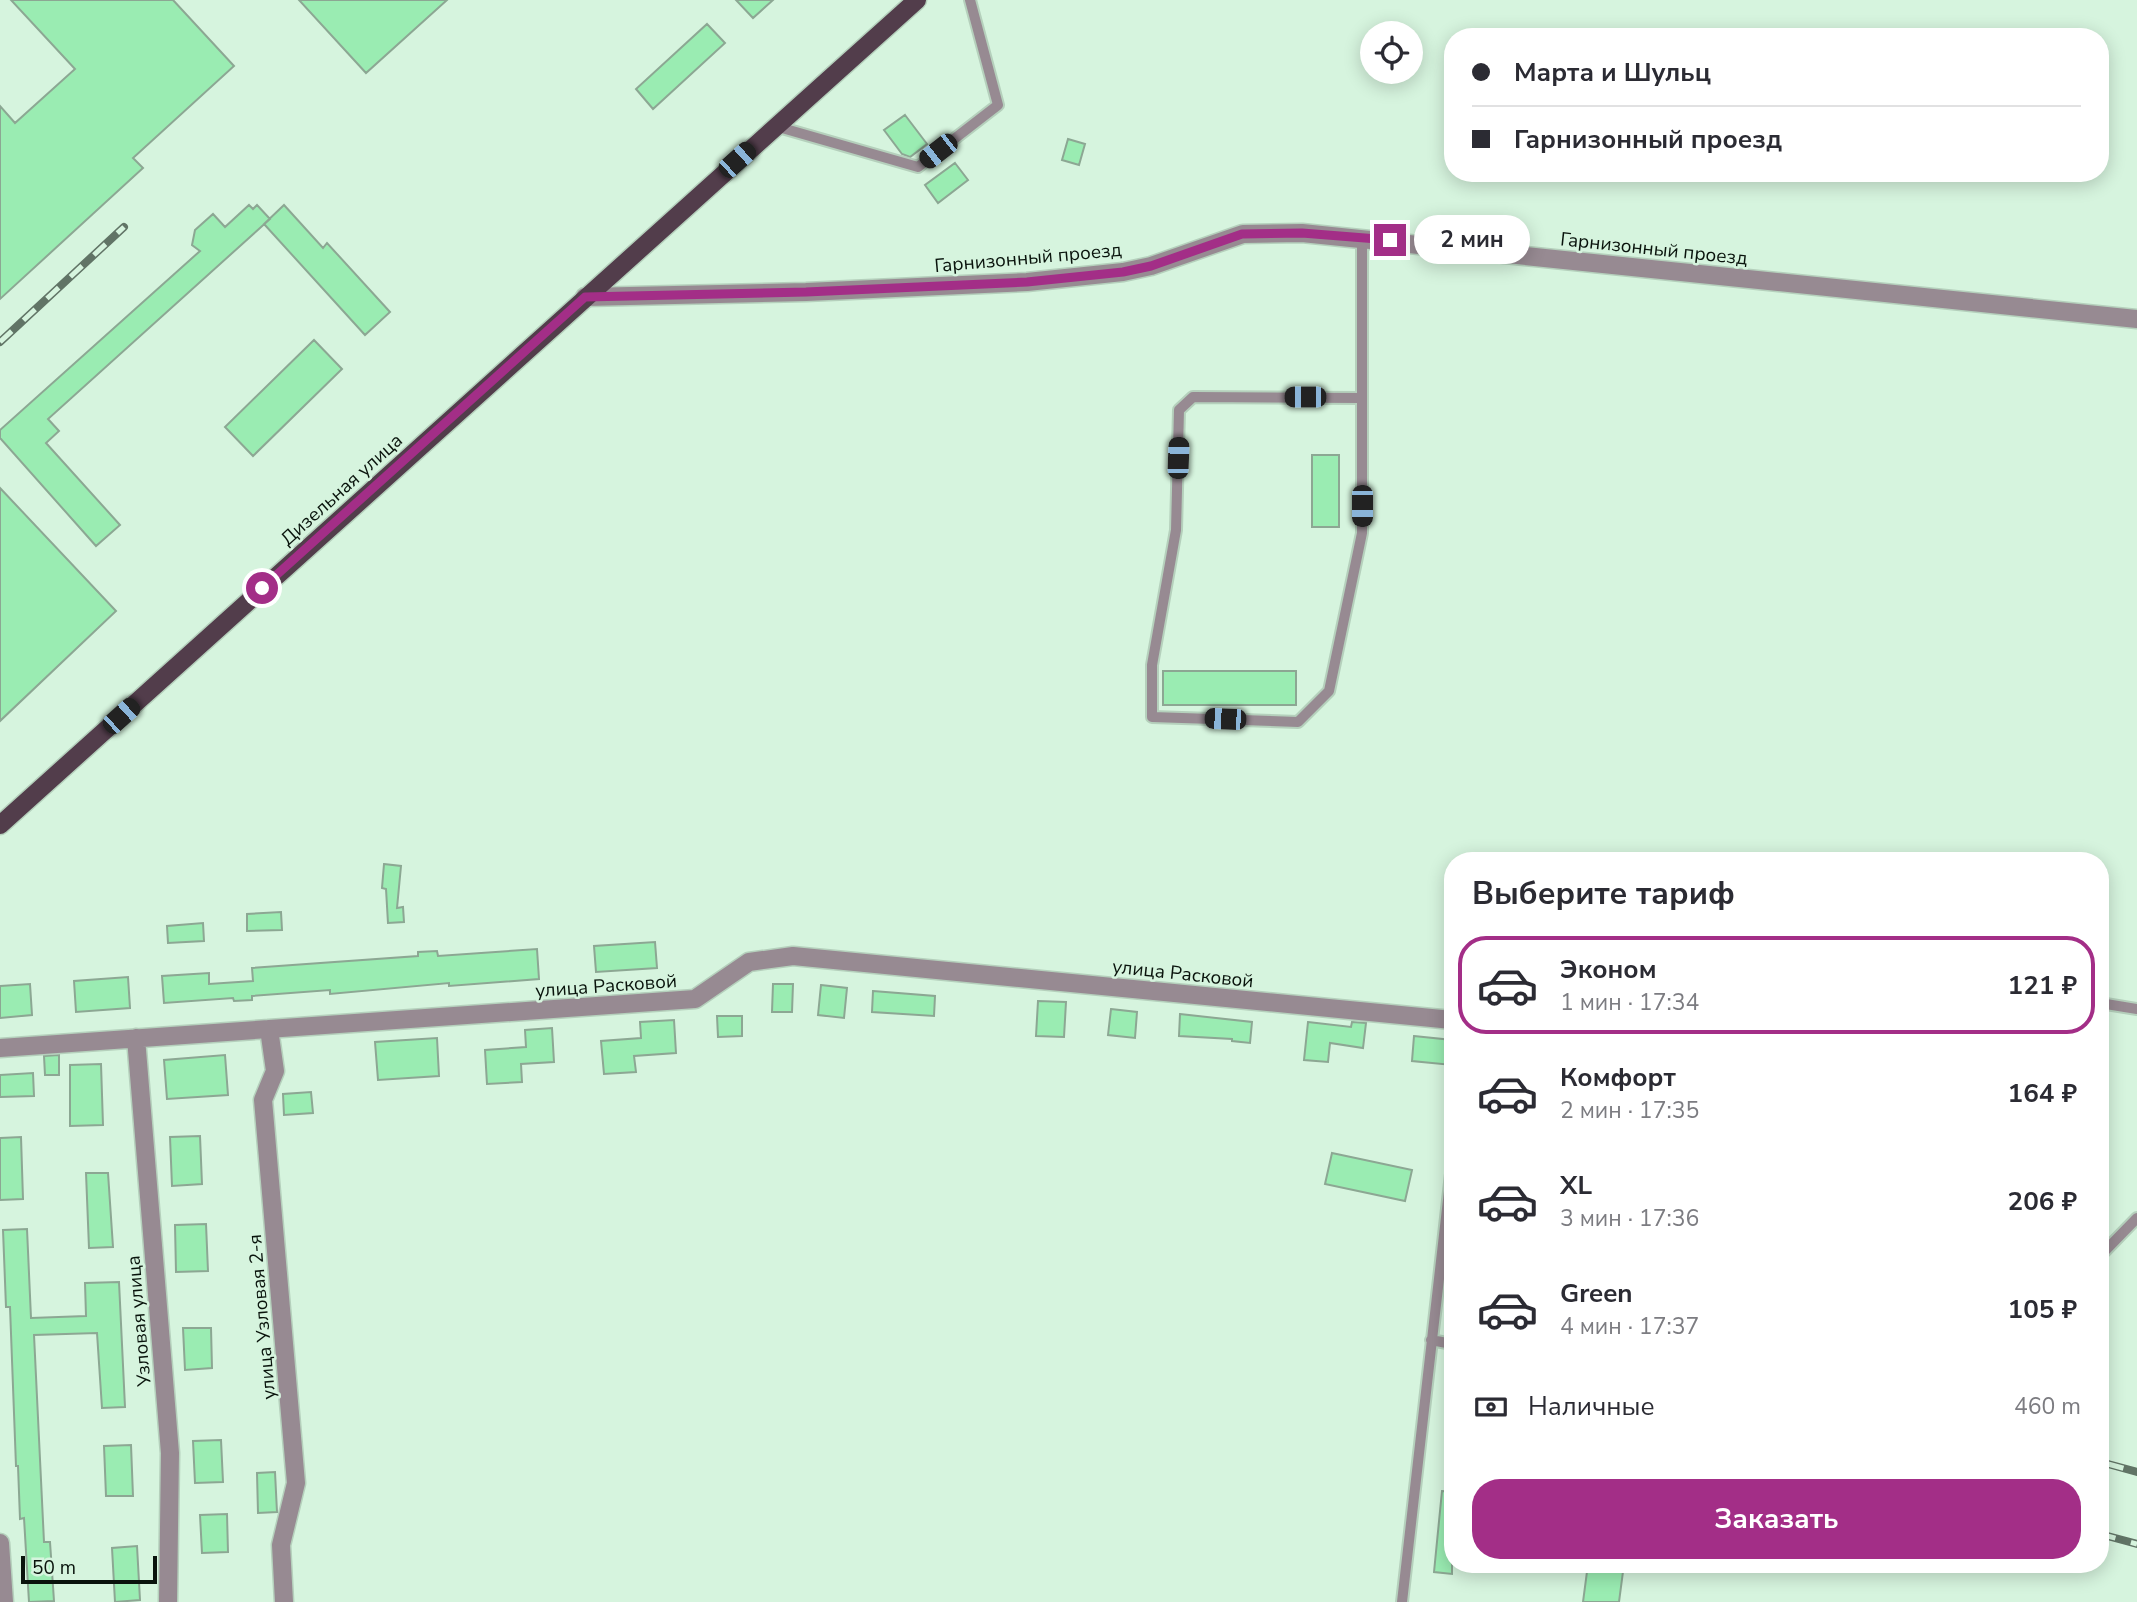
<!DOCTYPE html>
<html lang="ru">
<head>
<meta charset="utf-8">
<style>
	body { margin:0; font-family:"Nunito Sans",sans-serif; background:#f2f2f3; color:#2b2b33; height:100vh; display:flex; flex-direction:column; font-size:26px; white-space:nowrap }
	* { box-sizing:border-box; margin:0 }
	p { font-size:23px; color:#7c7c81 }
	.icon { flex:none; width:38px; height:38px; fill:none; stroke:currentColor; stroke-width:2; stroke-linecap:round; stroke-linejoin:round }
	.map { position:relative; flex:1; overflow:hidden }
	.details { position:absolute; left:1444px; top:852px; width:665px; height:721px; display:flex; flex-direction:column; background:#fff; border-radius:28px; box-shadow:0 4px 18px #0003 }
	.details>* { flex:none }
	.banner { position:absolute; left:1444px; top:28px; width:665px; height:154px; border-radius:28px; box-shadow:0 4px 18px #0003; display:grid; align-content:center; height:154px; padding:0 28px; background:#fff }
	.tools { position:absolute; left:1360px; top:21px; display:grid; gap:14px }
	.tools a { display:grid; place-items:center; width:63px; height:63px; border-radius:50%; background:#fff; box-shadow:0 4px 18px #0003; font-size:35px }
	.scale { position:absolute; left:21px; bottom:18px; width:136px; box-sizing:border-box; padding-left:7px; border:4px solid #09130c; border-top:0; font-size:19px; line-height:24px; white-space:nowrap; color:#09130c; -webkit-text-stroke:5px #d6f4de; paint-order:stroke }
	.end { position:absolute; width:32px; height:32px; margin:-16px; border:9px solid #a32e87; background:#fff; box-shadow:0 0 0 4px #fff }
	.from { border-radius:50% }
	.bubble { position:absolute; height:49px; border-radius:24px; background:#fff; box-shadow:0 4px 18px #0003; font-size:23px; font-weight:700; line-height:49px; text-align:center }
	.car { position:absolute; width:21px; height:42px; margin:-21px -10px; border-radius:9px; box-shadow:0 0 5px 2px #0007; background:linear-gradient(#222 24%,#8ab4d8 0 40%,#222 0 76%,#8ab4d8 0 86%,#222 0) }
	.banner b { display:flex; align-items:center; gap:24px; height:66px; font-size:26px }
	.banner b+b { border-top:2px solid #e1e1e2 }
	.banner i { width:18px; height:18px; background:#2b2b33 }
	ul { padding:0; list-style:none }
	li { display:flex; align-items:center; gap:21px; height:98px; margin:0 14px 10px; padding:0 14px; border:4px solid transparent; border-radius:28px }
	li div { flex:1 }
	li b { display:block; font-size:26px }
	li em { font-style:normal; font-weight:700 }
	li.on { border-color:#a32e87 }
	li>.icon { width:63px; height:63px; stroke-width:1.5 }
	h2 { padding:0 28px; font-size:32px; line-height:84px }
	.pay { display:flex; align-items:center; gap:18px; height:77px; padding:0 28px; font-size:26px }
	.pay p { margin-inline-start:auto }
	.cta { display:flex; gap:14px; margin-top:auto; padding:14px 28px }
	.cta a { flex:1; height:80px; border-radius:28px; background:#a32e87; color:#fff; font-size:28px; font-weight:700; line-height:80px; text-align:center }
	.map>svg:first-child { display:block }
</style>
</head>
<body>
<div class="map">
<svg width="2137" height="1602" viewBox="0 0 2137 1602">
	<rect width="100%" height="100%" fill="#d6f4de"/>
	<path fill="#9aecb2" stroke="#8ca793" stroke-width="2" d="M 11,0 L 173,0 L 234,66 L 133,158 L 143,168 L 0,299 L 0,106 L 15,123 L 75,69 Z
		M 299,0 L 447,0 L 366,73 Z
		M 736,0 L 773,0 L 753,18 Z
		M 707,24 L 725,43 L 653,109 L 636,89 Z
		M 905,115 L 927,144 L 910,157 L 902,154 L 884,130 Z
		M 1068,139 L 1085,144 L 1079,165 L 1062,160 Z
		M 955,163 L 968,180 L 938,203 L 925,185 Z
		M 249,205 L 253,209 L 257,205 L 270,219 L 48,419 L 59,431 L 46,443 L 120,525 L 96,546 L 0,438 L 0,430 L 200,251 L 192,245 L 195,230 L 213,214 L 225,227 Z
		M 284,205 L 323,248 L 327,243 L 390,312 L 365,335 L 264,224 Z
		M 314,340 L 342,369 L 253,456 L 225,427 Z
		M 1312,455 L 1339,455 L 1339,527 L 1312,527 Z
		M 0,488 L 116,611 L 0,721 Z
		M 1163,671 L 1296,671 L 1296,705 L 1163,705 Z
		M 384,864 L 401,866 L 397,908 L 403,907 L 404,922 L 388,923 L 386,889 L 382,888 Z
		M 281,912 L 282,930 L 247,931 L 247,914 Z
		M 203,923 L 204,941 L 168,943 L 167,926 Z
		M 655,942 L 657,968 L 596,972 L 594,946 Z
		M 537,949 L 539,979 L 449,986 L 449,983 L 330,994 L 330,990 L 252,996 L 252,1000 L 234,1001 L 233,998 L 164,1003 L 162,976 L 209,973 L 209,984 L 253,981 L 252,968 L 418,956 L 418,952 L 437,951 L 438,956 Z
		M 128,977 L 130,1008 L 76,1012 L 74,981 Z
		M 30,984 L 32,1015 L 0,1018 L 0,986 Z
		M 773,984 L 793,984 L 792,1012 L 772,1012 Z
		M 821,985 L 847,988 L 844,1018 L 818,1015 Z
		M 873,991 L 935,996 L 934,1016 L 872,1012 Z
		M 1038,1001 L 1066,1002 L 1064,1037 L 1036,1036 Z
		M 1111,1009 L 1137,1012 L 1135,1038 L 1108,1035 Z
		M 1180,1014 L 1252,1022 L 1250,1043 L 1232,1041 L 1232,1039 L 1179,1036 Z
		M 717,1016 L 742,1016 L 742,1036 L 718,1037 Z
		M 674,1020 L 676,1053 L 634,1056 L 636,1072 L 604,1074 L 601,1041 L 641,1038 L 640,1022 Z
		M 1308,1022 L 1351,1027 L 1352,1022 L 1366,1023 L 1363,1048 L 1330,1043 L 1328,1062 L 1304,1060 Z
		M 552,1028 L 554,1062 L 521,1064 L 522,1082 L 487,1084 L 485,1050 L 526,1047 L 525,1030 Z
		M 1414,1036 L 1452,1040 L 1452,1065 L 1412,1061 Z
		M 437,1038 L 439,1076 L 378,1080 L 375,1042 Z
		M 59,1055 L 59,1075 L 45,1075 L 44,1056 Z
		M 225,1055 L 228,1095 L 167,1099 L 164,1060 Z
		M 101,1064 L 103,1125 L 70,1126 L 70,1065 Z
		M 33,1073 L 34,1096 L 0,1097 L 0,1075 Z
		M 311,1092 L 313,1113 L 284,1115 L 283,1094 Z
		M 200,1136 L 202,1184 L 172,1186 L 170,1137 Z
		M 21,1137 L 23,1199 L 0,1200 L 0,1138 Z
		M 1332,1153 L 1412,1170 L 1405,1201 L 1325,1184 Z
		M 86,1173 L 108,1173 L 113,1247 L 89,1248 Z
		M 206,1224 L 208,1271 L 176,1272 L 175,1225 Z
		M 27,1229 L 31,1318 L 86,1316 L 85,1283 L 119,1282 L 125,1407 L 102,1408 L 97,1333 L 34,1335 L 44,1542 L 50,1542 L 54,1601 L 29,1602 L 24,1518 L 20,1519 L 18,1466 L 16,1466 L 10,1307 L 6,1307 L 3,1230 Z
		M 183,1328 L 211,1328 L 212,1368 L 185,1370 Z
		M 221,1440 L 223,1482 L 195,1483 L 193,1441 Z
		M 131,1445 L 133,1496 L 106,1496 L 104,1446 Z
		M 275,1472 L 277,1512 L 258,1513 L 257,1473 Z
		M 1442,1491 L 1452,1492 L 1452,1574 L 1434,1572 Z
		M 227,1514 L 228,1552 L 202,1553 L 200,1515 Z
		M 137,1546 L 140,1600 L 115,1602 L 112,1548 Z
		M 1588,1564 L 1624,1564 L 1619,1602 L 1583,1602 Z"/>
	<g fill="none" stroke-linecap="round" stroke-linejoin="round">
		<g stroke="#b5d0bc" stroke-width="14">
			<path id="service" d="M 775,126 L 918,167 L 998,105 L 970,0
				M 1361,398 L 1193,397 L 1179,410 L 1176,530 L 1152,665 L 1152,717 L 1298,722 L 1329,691 L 1362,533 L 1362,237
				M 2100,1003 L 2137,1009
				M 2100,1256 L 2137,1218
				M 1431,1340 L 1452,1344
				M 1402,1602 L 1452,1165"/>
		</g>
		<g stroke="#b5d0bc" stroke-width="21">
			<path id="minor" d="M 585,297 L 806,292 L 1027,282 L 1123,272 L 1151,266 L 1243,234 L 1302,233 L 2137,319
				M 269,1029 L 275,1071 L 263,1100 L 296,1483 L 281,1545 L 284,1602
				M 136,1038 L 170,1453 L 168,1602
				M 0,1048 L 695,999 L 749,962 L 793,956 L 1452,1020
				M 0,1543 L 4,1602"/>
		</g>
		<g stroke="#b5d0bc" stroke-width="21">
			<path id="primary" d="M 0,825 L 917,0"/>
		</g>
		<use href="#service" stroke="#978a92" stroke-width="10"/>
		<use href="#minor" stroke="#978a92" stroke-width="18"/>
		<use href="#primary" stroke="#523d4b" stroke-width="18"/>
		<g stroke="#617466" stroke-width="8">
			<path id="rail" d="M 0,342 L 124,227
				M 2108,1464 L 2137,1472
				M 2100,1534 L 2137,1544"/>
		</g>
		<use href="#rail" stroke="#d6f4de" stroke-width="5" stroke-dasharray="16" stroke-linecap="butt"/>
	</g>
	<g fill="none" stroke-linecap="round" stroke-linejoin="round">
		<path stroke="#a32e87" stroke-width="9" d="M 262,588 L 585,297 L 806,292 L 1027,282 L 1123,272 L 1151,266 L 1242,234 L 1302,233 L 1390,240"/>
	</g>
	<g text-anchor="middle" stroke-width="5" stroke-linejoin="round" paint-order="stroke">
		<g font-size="19" fill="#09130c" stroke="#d6f4de">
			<text transform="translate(1654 248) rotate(6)" y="7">Гарнизонный проезд</text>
			<text transform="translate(1028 257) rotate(-5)" y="7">Гарнизонный проезд</text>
			<text transform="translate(341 489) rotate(-42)" y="7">Дизельная улица</text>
			<text transform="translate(1183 973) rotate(6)" y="7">улица Расковой</text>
			<text transform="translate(606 985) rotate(-4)" y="7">улица Расковой</text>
			<text transform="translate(261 1317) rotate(-95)" y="7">улица Узловая 2-я</text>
			<text transform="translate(138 1321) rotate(-95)" y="7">Узловая улица</text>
		</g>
	</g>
</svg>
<div class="tools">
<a><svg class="icon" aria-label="locate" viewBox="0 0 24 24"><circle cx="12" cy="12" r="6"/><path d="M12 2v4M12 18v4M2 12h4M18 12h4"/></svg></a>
</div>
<div class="scale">50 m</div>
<i class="end from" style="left:262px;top:588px"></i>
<i class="end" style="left:1390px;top:240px"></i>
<div class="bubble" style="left:1414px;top:215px;width:116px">2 мин</div>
<i class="car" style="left:938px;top:151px;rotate:232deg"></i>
<i class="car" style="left:737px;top:160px;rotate:48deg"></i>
<i class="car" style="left:1305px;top:397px;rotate:270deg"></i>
<i class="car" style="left:1178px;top:458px;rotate:2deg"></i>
<i class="car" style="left:1362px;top:506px;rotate:180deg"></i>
<i class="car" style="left:121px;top:716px;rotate:48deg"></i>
<i class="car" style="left:1225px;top:719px;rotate:272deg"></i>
<div class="banner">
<b><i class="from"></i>Марта и Шульц</b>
<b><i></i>Гарнизонный проезд</b>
</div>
<section class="details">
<h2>Выберите тариф</h2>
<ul>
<li class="on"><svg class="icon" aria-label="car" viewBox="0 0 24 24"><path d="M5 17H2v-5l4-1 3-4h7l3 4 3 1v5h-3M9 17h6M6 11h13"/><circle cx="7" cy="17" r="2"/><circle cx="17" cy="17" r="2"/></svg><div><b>Эконом</b><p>1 мин · 17:34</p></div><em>121 ₽</em></li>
<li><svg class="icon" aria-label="car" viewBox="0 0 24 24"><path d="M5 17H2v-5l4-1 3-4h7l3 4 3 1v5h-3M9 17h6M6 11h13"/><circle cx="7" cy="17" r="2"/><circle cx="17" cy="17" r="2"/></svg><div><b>Комфорт</b><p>2 мин · 17:35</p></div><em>164 ₽</em></li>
<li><svg class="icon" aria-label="car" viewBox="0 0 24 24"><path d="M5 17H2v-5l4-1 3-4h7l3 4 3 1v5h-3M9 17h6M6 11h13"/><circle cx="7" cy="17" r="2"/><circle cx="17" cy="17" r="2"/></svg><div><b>XL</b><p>3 мин · 17:36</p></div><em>206 ₽</em></li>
<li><svg class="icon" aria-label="car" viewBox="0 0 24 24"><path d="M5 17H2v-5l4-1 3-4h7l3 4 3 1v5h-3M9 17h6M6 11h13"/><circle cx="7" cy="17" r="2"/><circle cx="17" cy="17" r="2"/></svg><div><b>Green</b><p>4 мин · 17:37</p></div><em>105 ₽</em></li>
</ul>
<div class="pay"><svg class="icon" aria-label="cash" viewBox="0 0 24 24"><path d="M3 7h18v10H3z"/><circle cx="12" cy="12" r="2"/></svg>Наличные<p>460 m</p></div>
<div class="cta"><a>Заказать</a></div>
</section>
</div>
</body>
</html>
